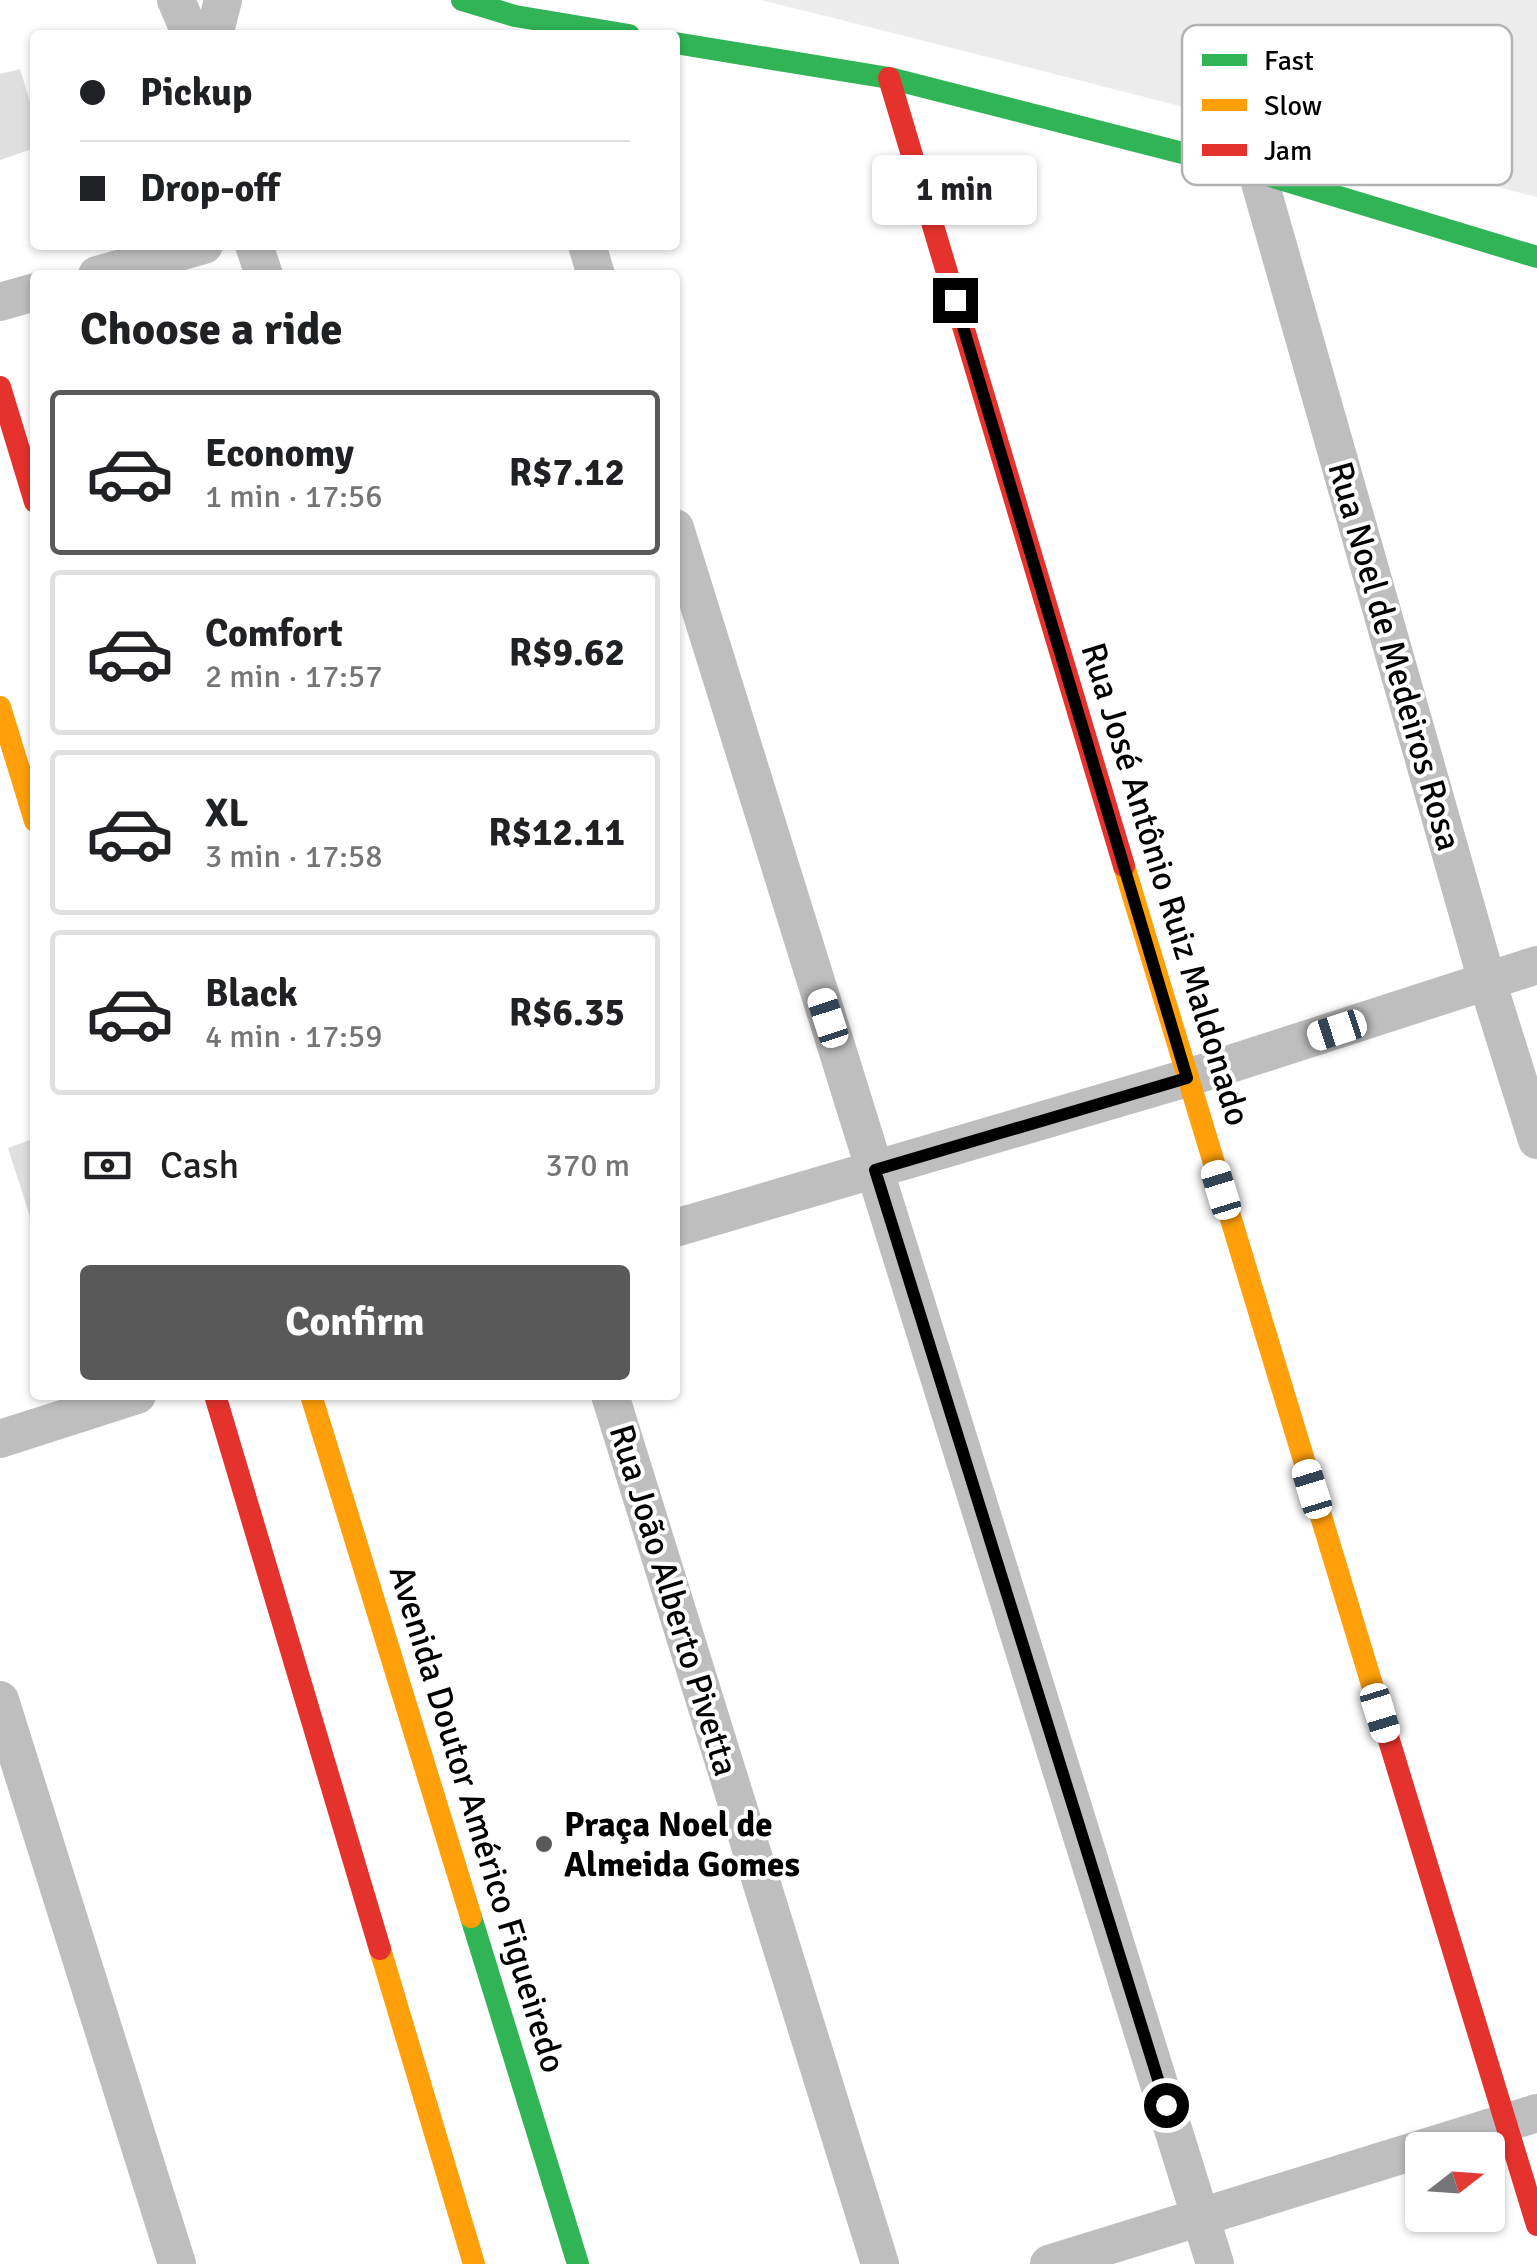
<!DOCTYPE html>
<html lang="en">
<head>
<meta charset="utf-8">
<style>
	body { margin:0; font-family:Signika,sans-serif; background:#f6f6f6; color:#202124; height:100vh; display:flex; flex-direction:column; font-size:38px; white-space:nowrap }
	* { box-sizing:border-box; margin:0 }
	p { font-size:32px; color:#757577 }
	.icon { flex:none; width:55px; height:55px; fill:none; stroke:currentColor; stroke-width:2; stroke-linecap:round; stroke-linejoin:round }
	.map { position:relative; flex:1; overflow:hidden }
	.drawer { position:absolute; left:30px; top:270px; width:650px; height:1130px; display:flex; flex-direction:column; background:#fff; border-radius:10px; box-shadow:0 2px 8px #0004 }
	.drawer>* { flex:none }
	.hud { position:absolute; left:30px; top:30px; width:650px; height:220px; border-radius:10px; box-shadow:0 2px 8px #0004; display:grid; align-content:center; height:220px; padding:0 50px; background:#fff }
	.needle { width:65px; rotate:73deg }
	.tools { position:absolute; left:1405px; top:2132px; display:grid; gap:20px }
	.tools a { display:grid; place-items:center; width:100px; height:100px; border-radius:10px; background:#fff; box-shadow:0 2px 8px #0004; font-size:50px }
	.end { position:absolute; width:45px; height:45px; margin:-22px; border:12px solid #000; background:#fff; box-shadow:0 0 0 5px #fff }
	.from { border-radius:50% }
	.bubble { position:absolute; height:70px; border-radius:10px; background:#fff; box-shadow:0 2px 8px #0004; font-size:32px; font-weight:800; line-height:70px; text-align:center }
	.car { position:absolute; width:30px; height:60px; margin:-30px -15px; border-radius:12px; box-shadow:0 0 8px 2px #0007; background:linear-gradient(#fff 24%,#345 0 40%,#fff 0 76%,#345 0 86%,#fff 0) }
	.hud b { display:flex; align-items:center; gap:35px; height:95px; font-size:38px }
	.hud b+b { border-top:2px solid #e0e0e0 }
	.hud i { width:25px; height:25px; background:#202124 }
	ul { padding:0; list-style:none }
	li { display:flex; align-items:center; gap:30px; height:165px; margin:0 20px 15px; padding:0 30px; border:5px solid #e0e0e0; border-radius:10px }
	li div { flex:1 }
	li b { display:block; font-size:38px }
	li em { font-style:normal; font-weight:800 }
	li.active { border-color:#595959 }
	li>.icon { width:90px; height:90px; stroke-width:1.5 }
	h2 { padding:0 50px; font-size:45px; line-height:120px }
	.pay { display:flex; align-items:center; gap:25px; height:110px; padding:0 50px; font-size:38px }
	.pay p { margin-inline-start:auto }
	.primary-button { display:flex; gap:20px; margin-top:auto; padding:20px 50px }
	.primary-button a { flex:1; height:115px; border-radius:10px; background:#595959; color:#fff; font-size:40px; font-weight:800; line-height:115px; text-align:center }
	.map>svg:first-child { display:block }
</style>
</head>
<body>
<div class="map">
<svg width="1537" height="2264" viewBox="0 0 1537 2264">
	<rect width="100%" height="100%" fill="#fff"/>
	<path fill="#ececec" d="M 761,0 L 1537,0 L 1537,197 L 834,18 Z"/>
	<path fill="#dfdfdf" d="M 20,69 L 35,118 L 35,148 L 0,160 L 0,74 Z
		M 35,1138 L 35,1229 L 34,1229 L 8,1148 Z"/>
	<g fill="none" stroke-linecap="round" stroke-linejoin="round">
		<path stroke="#bebebe" stroke-width="38" d="M 176,0 L 191,35
			M 214,35 L 223,0
			M 1257,172 L 1487,981 L 1537,1140
			M 254,245 L 264,275
			M 587,245 L 596,275
			M 97,275 L 204,245
			M 0,302 L 35,292
			M 675,528 L 1215,2264
			M 675,1228 L 1187,1078 L 1537,965
			M 610,1395 L 880,2264
			M 0,1439 L 137,1395
			M 0,1700 L 177,2264
			M 1049,2264 L 1537,2113"/>
		<path stroke="#30b455" stroke-width="22" d="M 462,0 L 515,16 L 629,35
			M 675,43 L 889,78 L 1257,172 L 1537,257
			M 471,1917 L 578,2264"/>
		<path stroke="#ff9f0a" stroke-width="22" d="M 0,707 L 35,821
			M 1124,866 L 1377,1701
			M 311,1395 L 471,1917
			M 380,1949 L 474,2264"/>
		<path stroke="#e5322d" stroke-width="22" d="M 889,78 L 1124,866
			M 0,387 L 35,502
			M 215,1395 L 380,1949
			M 1377,1701 L 1537,2225"/>
	</g>
	<g fill="none" stroke-linecap="round" stroke-linejoin="round">
		<path stroke="#000" stroke-width="12" d="M 955,300 L 1187,1078 L 875,1170 L 1166,2105"/>
	</g>
	<circle fill="#595959" stroke="#fff" stroke-width="4" cx="544" cy="1844" r="10"/>
	<g text-anchor="middle" stroke-width="8" stroke-linejoin="round" paint-order="stroke">
		<g font-size="35" fill="#000" stroke="#fff">
			<text transform="translate(1395 656) rotate(74)" y="12">Rua Noel de Medeiros Rosa</text>
			<text transform="translate(1166 884) rotate(73)" y="12">Rua José Antônio Ruiz Maldonado</text>
			<text transform="translate(674 1600) rotate(73)" y="12">Rua João Alberto Pivetta</text>
			<text transform="translate(478 1819) rotate(73)" y="12">Avenida Doutor Américo Figueiredo</text>
		</g>
		<g font-size="35" font-weight="bold" fill="#000" stroke="#fff" text-anchor="start">
			<text x="564" y="1836">Praça Noel de<tspan x="564" dy="40">Almeida Gomes</tspan></text>
		</g>
	</g>
	<rect x="1182" y="25" width="330" height="160" rx="15" fill="#fff" stroke="#b2b2b2" stroke-width="2.5"/>
	<rect x="1202" y="54" width="45" height="12" fill="#30b455"/>
	<rect x="1202" y="99" width="45" height="12" fill="#ff9f0a"/>
	<rect x="1202" y="144" width="45" height="12" fill="#e5322d"/>
	<g font-size="28" fill="#000">
		<text x="1264" y="70">Fast</text>
		<text x="1264" y="115">Slow</text>
		<text x="1264" y="160">Jam</text>
	</g>
</svg>
<div class="tools">
<a><svg class="needle" viewBox="-14 -14 28 28"><path d="M0-13l5 13h-10z" fill="#e53935"/><path d="M0 13l5-13h-10z" fill="#757577"/></svg></a>
</div>
<i class="end from" style="left:1166px;top:2105px"></i>
<i class="end" style="left:955px;top:300px"></i>
<div class="bubble" style="left:872px;top:155px;width:165px">1 min</div>
<i class="car" style="left:828px;top:1018px;rotate:342deg"></i>
<i class="car" style="left:1337px;top:1030px;rotate:252deg"></i>
<i class="car" style="left:1221px;top:1190px;rotate:343deg"></i>
<i class="car" style="left:1312px;top:1489px;rotate:343deg"></i>
<i class="car" style="left:1380px;top:1713px;rotate:163deg"></i>
<div class="hud">
<b><i class="from"></i>Pickup</b>
<b><i></i>Drop-off</b>
</div>
<section class="drawer">
<h2>Choose a ride</h2>
<ul>
<li class="active"><svg class="icon" aria-label="car" viewBox="0 0 24 24"><path d="M5 17H2v-5l4-1 3-4h7l3 4 3 1v5h-3M9 17h6M6 11h13"/><circle cx="7" cy="17" r="2"/><circle cx="17" cy="17" r="2"/></svg><div><b>Economy</b><p>1 min · 17:56</p></div><em>R$7.12</em></li>
<li><svg class="icon" aria-label="car" viewBox="0 0 24 24"><path d="M5 17H2v-5l4-1 3-4h7l3 4 3 1v5h-3M9 17h6M6 11h13"/><circle cx="7" cy="17" r="2"/><circle cx="17" cy="17" r="2"/></svg><div><b>Comfort</b><p>2 min · 17:57</p></div><em>R$9.62</em></li>
<li><svg class="icon" aria-label="car" viewBox="0 0 24 24"><path d="M5 17H2v-5l4-1 3-4h7l3 4 3 1v5h-3M9 17h6M6 11h13"/><circle cx="7" cy="17" r="2"/><circle cx="17" cy="17" r="2"/></svg><div><b>XL</b><p>3 min · 17:58</p></div><em>R$12.11</em></li>
<li><svg class="icon" aria-label="car" viewBox="0 0 24 24"><path d="M5 17H2v-5l4-1 3-4h7l3 4 3 1v5h-3M9 17h6M6 11h13"/><circle cx="7" cy="17" r="2"/><circle cx="17" cy="17" r="2"/></svg><div><b>Black</b><p>4 min · 17:59</p></div><em>R$6.35</em></li>
</ul>
<div class="pay"><svg class="icon" aria-label="cash" viewBox="0 0 24 24"><path d="M3 7h18v10H3z"/><circle cx="12" cy="12" r="2"/></svg>Cash<p>370 m</p></div>
<div class="primary-button"><a>Confirm</a></div>
</section>
</div>
</body>
</html>
